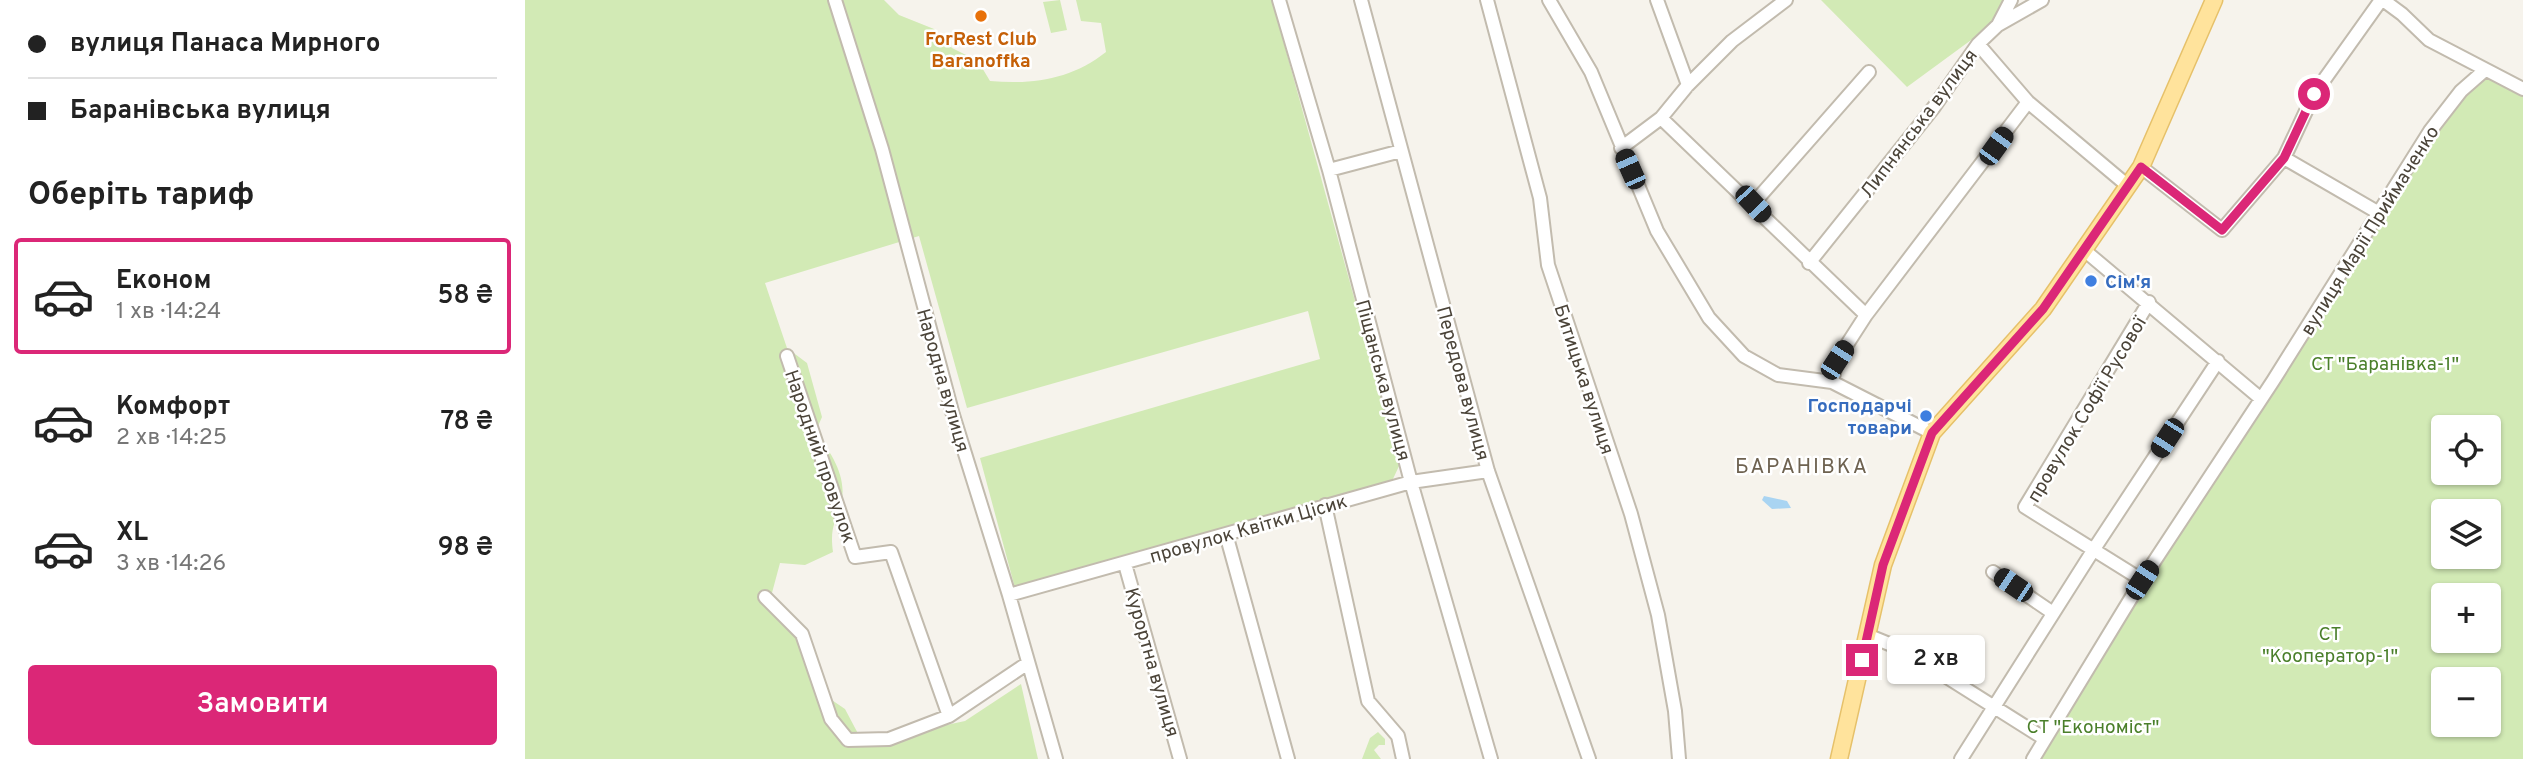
<!DOCTYPE html>
<html lang="uk">
<head>
<meta charset="utf-8">
<style>
	body { margin:0; font-family:Overpass,sans-serif; background:#f6f6f6; color:#222; height:100vh; display:flex; flex-direction:column; font-size:26px; white-space:nowrap }
	* { box-sizing:border-box; margin:0 }
	p { font-size:23px; color:#767676 }
	.icon { flex:none; width:38px; height:38px; fill:none; stroke:currentColor; stroke-width:2; stroke-linecap:round; stroke-linejoin:round }
	.map { position:relative; flex:1; overflow:hidden }
	.side { display:flex; flex-direction:column; background:#fff; width:525px }
	.side>* { flex:none }
	.top-card { display:grid; align-content:center; height:154px; padding:0 28px; background:#fff }
	.tools { position:absolute; left:1906px; top:415px; display:grid; gap:14px }
	.tools a { display:grid; place-items:center; width:70px; height:70px; border-radius:7px; background:#fff; box-shadow:0 2px 5px #0004; font-size:35px }
	.end { position:absolute; width:32px; height:32px; margin:-16px; border:9px solid #db2777; background:#fff; box-shadow:0 0 0 4px #fff }
	.from { border-radius:50% }
	.bubble { position:absolute; height:49px; border-radius:7px; background:#fff; box-shadow:0 2px 5px #0004; font-size:23px; font-weight:600; line-height:49px; text-align:center }
	.car { position:absolute; width:21px; height:42px; margin:-21px -10px; border-radius:9px; box-shadow:0 0 5px 2px #0007; background:linear-gradient(#222 24%,#8ab4d8 0 40%,#222 0 76%,#8ab4d8 0 86%,#222 0) }
	.top-card b { display:flex; align-items:center; gap:24px; height:66px; font-size:26px }
	.top-card b+b { border-top:2px solid #e0e0e0 }
	.top-card i { width:18px; height:18px; background:#222 }
	ul { padding:0; list-style:none }
	li { display:flex; align-items:center; gap:21px; height:116px; margin:0 14px 10px; padding:0 14px; border:4px solid transparent; border-radius:7px }
	li div { flex:1 }
	li b { display:block; font-size:26px }
	li em { font-style:normal; font-weight:600 }
	li.active { border-color:#db2777 }
	li>.icon { width:63px; height:63px; stroke-width:1.5 }
	h2 { padding:0 28px; font-size:32px; line-height:84px }
	.action { display:flex; gap:14px; margin-top:auto; padding:14px 28px }
	.action a { flex:1; height:80px; border-radius:7px; background:#db2777; color:#fff; font-size:28px; font-weight:600; line-height:80px; text-align:center }
	main { display:flex; flex:1; min-height:0 }
	.map>svg:first-child { display:block }
</style>
</head>
<body>
<main>
<section class="side">
<div class="top-card">
<b><i class="from"></i>вулиця Панаса Мирного</b>
<b><i></i>Баранівська вулиця</b>
</div>
<h2>Оберіть тариф</h2>
<ul>
<li class="active"><svg class="icon" aria-label="car" viewBox="0 0 24 24"><path d="M5 17H2v-5l4-1 3-4h7l3 4 3 1v5h-3M9 17h6M6 11h13"/><circle cx="7" cy="17" r="2"/><circle cx="17" cy="17" r="2"/></svg><div><b>Економ</b><p>1 хв · 14:24</p></div><em>58 ₴</em></li>
<li><svg class="icon" aria-label="car" viewBox="0 0 24 24"><path d="M5 17H2v-5l4-1 3-4h7l3 4 3 1v5h-3M9 17h6M6 11h13"/><circle cx="7" cy="17" r="2"/><circle cx="17" cy="17" r="2"/></svg><div><b>Комфорт</b><p>2 хв · 14:25</p></div><em>78 ₴</em></li>
<li><svg class="icon" aria-label="car" viewBox="0 0 24 24"><path d="M5 17H2v-5l4-1 3-4h7l3 4 3 1v5h-3M9 17h6M6 11h13"/><circle cx="7" cy="17" r="2"/><circle cx="17" cy="17" r="2"/></svg><div><b>XL</b><p>3 хв · 14:26</p></div><em>98 ₴</em></li>
</ul>
<div class="action"><a>Замовити</a></div>
</section>
<div class="map">
<svg width="1998" height="759" viewBox="0 0 1998 759">
	<rect width="100%" height="100%" fill="#f6f3ec"/>
	<path fill="#d2eab5" fill-rule="evenodd" d="M 0,0 L 359,0 L 374,15 L 409,29 L 427,48 L 453,61 L 465,81 C 508,85 547,79 581,52 L 576,23 L 556,21 L 551,0 L 747,0 L 875,464 L 867,481 L 490,588 L 455,458 L 795,359 L 783,311 L 442,408 L 394,236 L 240,283 L 262,348 L 282,363 L 297,417 L 290,433 C 304,448 321,475 317,498 C 313,522 304,523 308,552 L 280,565 L 255,563 L 244,604 L 275,637 L 295,692 L 320,709 L 338,743 L 440,721 L 496,684 L 513,759 L 0,759 Z
		M 535,0 L 542,30 L 526,33 L 518,2 Z
		M 1296,0 L 1481,0 L 1468,24 L 1382,87 Z
		M 1960,70 L 1998,89 L 1998,759 L 1508,759 L 1905,131 ZM 1918,427 L 1964,427 L 1964,472 L 1918,472 ZM 1918,511 L 1964,511 L 1964,556 L 1918,556 ZM 1918,595 L 1964,595 L 1964,640 L 1918,640 ZM 1918,679 L 1964,679 L 1964,724 L 1918,724 Z
		M 853,732 L 860,739 L 860,745 L 854,745 L 849,750 L 856,759 L 837,759 L 845,738 Z"/>
	<path fill="#a9d4f2" d="M 1239,496 L 1262,501 L 1266,508 L 1247,509 L 1237,500 Z"/>
	<g fill="none" stroke-linecap="round" stroke-linejoin="round">
		<g stroke="#c2bbae" stroke-width="16">
			<path id="minor" d="M 310,0 L 357,149 L 428,415 L 484,595 L 531,759
				M 754,0 L 804,170 L 886,482 L 966,759
				M 836,0 L 963,471 L 1064,759
				M 962,0 L 1015,198 L 1023,265 L 1106,514 L 1133,615 L 1150,711 L 1154,759
				M 1024,0 L 1066,72 L 1132,231 L 1184,318 L 1219,356 L 1253,375 L 1307,382 L 1407,433
				M 1132,0 L 1163,85
				M 1858,0 L 1877,14 L 1904,40 L 1998,89
				M 1473,25 L 1486,0
				M 1453,44 L 1503,102 L 1603,186
				M 1136,118 L 1341,315
				M 1096,148 L 1136,118 L 1163,85 L 1207,41 L 1261,0
				M 1759,158 L 1854,213
				M 1616,167 L 1697,230 L 1759,158 L 1789,94 L 1856,0
				M 804,170 L 876,151
				M 1228,204 L 1344,72
				M 1559,250 L 1735,398
				M 1284,263 L 1409,107 L 1453,44 L 1473,25 L 1517,0
				M 262,356 L 330,557 L 366,552 L 424,716
				M 1307,382 L 1312,360 L 1341,315 L 1503,102
				M 800,505 L 843,701 L 873,736 L 878,759
				M 701,534 L 763,759
				M 600,564 L 655,759
				M 1468,572 L 1528,613
				M 1617,580 L 1500,507 L 1624,302
				M 484,595 L 886,482 L 963,471
				M 240,597 L 277,634 L 306,719 L 323,740 L 364,739 L 424,716 L 503,663
				M 1342,635 L 1379,650 L 1520,739
				M 1436,759 L 1569,549 L 1693,361
				M 1508,759 L 1617,580 L 1748,381 L 1905,131 L 1936,91 L 1960,70"/>
		</g>
		<g stroke="#e6c16a" stroke-width="19">
			<path id="major" d="M 1314,759 L 1358,565 L 1407,433 L 1518,309 L 1616,167 L 1689,0"/>
		</g>
		<use href="#minor" stroke="#fff" stroke-width="12"/>
		<use href="#major" stroke="#ffe39c" stroke-width="16"/>
	</g>
	<g fill="none" stroke-linecap="round" stroke-linejoin="round">
		<path stroke="#db2777" stroke-width="9" d="M 1337,660 L 1358,565 L 1407,433 L 1518,309 L 1616,167 L 1697,230 L 1759,158 L 1789,94"/>
	</g>
	<circle fill="#e8710a" stroke="#fff" stroke-width="2.5" cx="456" cy="16" r="7"/>
	<g fill="#3f7fe0" stroke="#fff" stroke-width="2.5">
		<circle cx="1566" cy="281" r="7"/>
		<circle cx="1401" cy="416" r="7"/>
	</g>
	<g text-anchor="middle" stroke-width="5" stroke-linejoin="round" paint-order="stroke">
		<g font-size="19" font-weight="bold" fill="#c56008" stroke="#fff">
			<text x="456" y="45">ForRest Club<tspan x="456" dy="22">Baranoffka</tspan></text>
		</g>
		<g font-size="19" fill="#4b4439" stroke="#fff">
			<text transform="translate(1393 123) rotate(-53)" y="7">Липнянська вулиця</text>
			<text transform="translate(1844 230) rotate(-58)" y="7">вулиця Марії Приймаченко</text>
			<text transform="translate(1060 379) rotate(72)" y="7">Битицька вулиця</text>
			<text transform="translate(419 380) rotate(74)" y="7">Народна вулиця</text>
			<text transform="translate(859 380) rotate(75)" y="7">Піщанська вулиця</text>
			<text transform="translate(939 383) rotate(75)" y="7">Передова вулиця</text>
			<text transform="translate(1561 409) rotate(-59)" y="7">провулок Софії Русової</text>
			<text transform="translate(296 456) rotate(71)" y="7">Народний провулок</text>
			<text transform="translate(723 528) rotate(-16)" y="7">провулок Квітки Цісик</text>
			<text transform="translate(628 662) rotate(74)" y="7">Курортна вулиця</text>
		</g>
		<g font-size="19" font-weight="bold" fill="#366cbe" stroke="#fff" text-anchor="start">
			<text x="1580" y="288">Сім'я</text>
			<text x="1387" y="412" text-anchor="end">Господарчі<tspan x="1387" dy="22">товари</tspan></text>
		</g>
		<g font-size="19" fill="#4a7f2a" stroke="#fff">
			<text x="1860" y="370">СТ "Баранівка-1"</text>
			<text x="1805" y="640">СТ<tspan x="1805" dy="22">"Кооператор-1"</tspan></text>
			<text x="1568" y="733">СТ "Економіст"</text>
		</g>
		<g font-size="21" letter-spacing="2" fill="#6e6250" stroke="#fff">
			<text x="1277" y="473">БАРАНІВКА</text>
		</g>
	</g>
</svg>
<div class="tools">
<a><svg class="icon" aria-label="locate" viewBox="0 0 24 24"><circle cx="12" cy="12" r="6"/><path d="M12 2v4M12 18v4M2 12h4M18 12h4"/></svg></a>
<a><svg class="icon" aria-label="layers" viewBox="0 0 24 24"><path d="M12 4l9 5-9 5-9-5zM3 14l9 5 9-5"/></svg></a>
<a>+</a>
<a>−</a>
</div>
<i class="end from" style="left:1789px;top:94px"></i>
<i class="end" style="left:1337px;top:660px"></i>
<div class="bubble" style="left:1362px;top:635px;width:98px">2 хв</div>
<i class="car" style="left:1471px;top:146px;rotate:36deg"></i>
<i class="car" style="left:1105px;top:169px;rotate:336deg"></i>
<i class="car" style="left:1228px;top:204px;rotate:137deg"></i>
<i class="car" style="left:1312px;top:360px;rotate:33deg"></i>
<i class="car" style="left:1642px;top:438px;rotate:213deg"></i>
<i class="car" style="left:1617px;top:580px;rotate:33deg"></i>
<i class="car" style="left:1488px;top:585px;rotate:304deg"></i>
</div>
</main>
</body>
</html>
